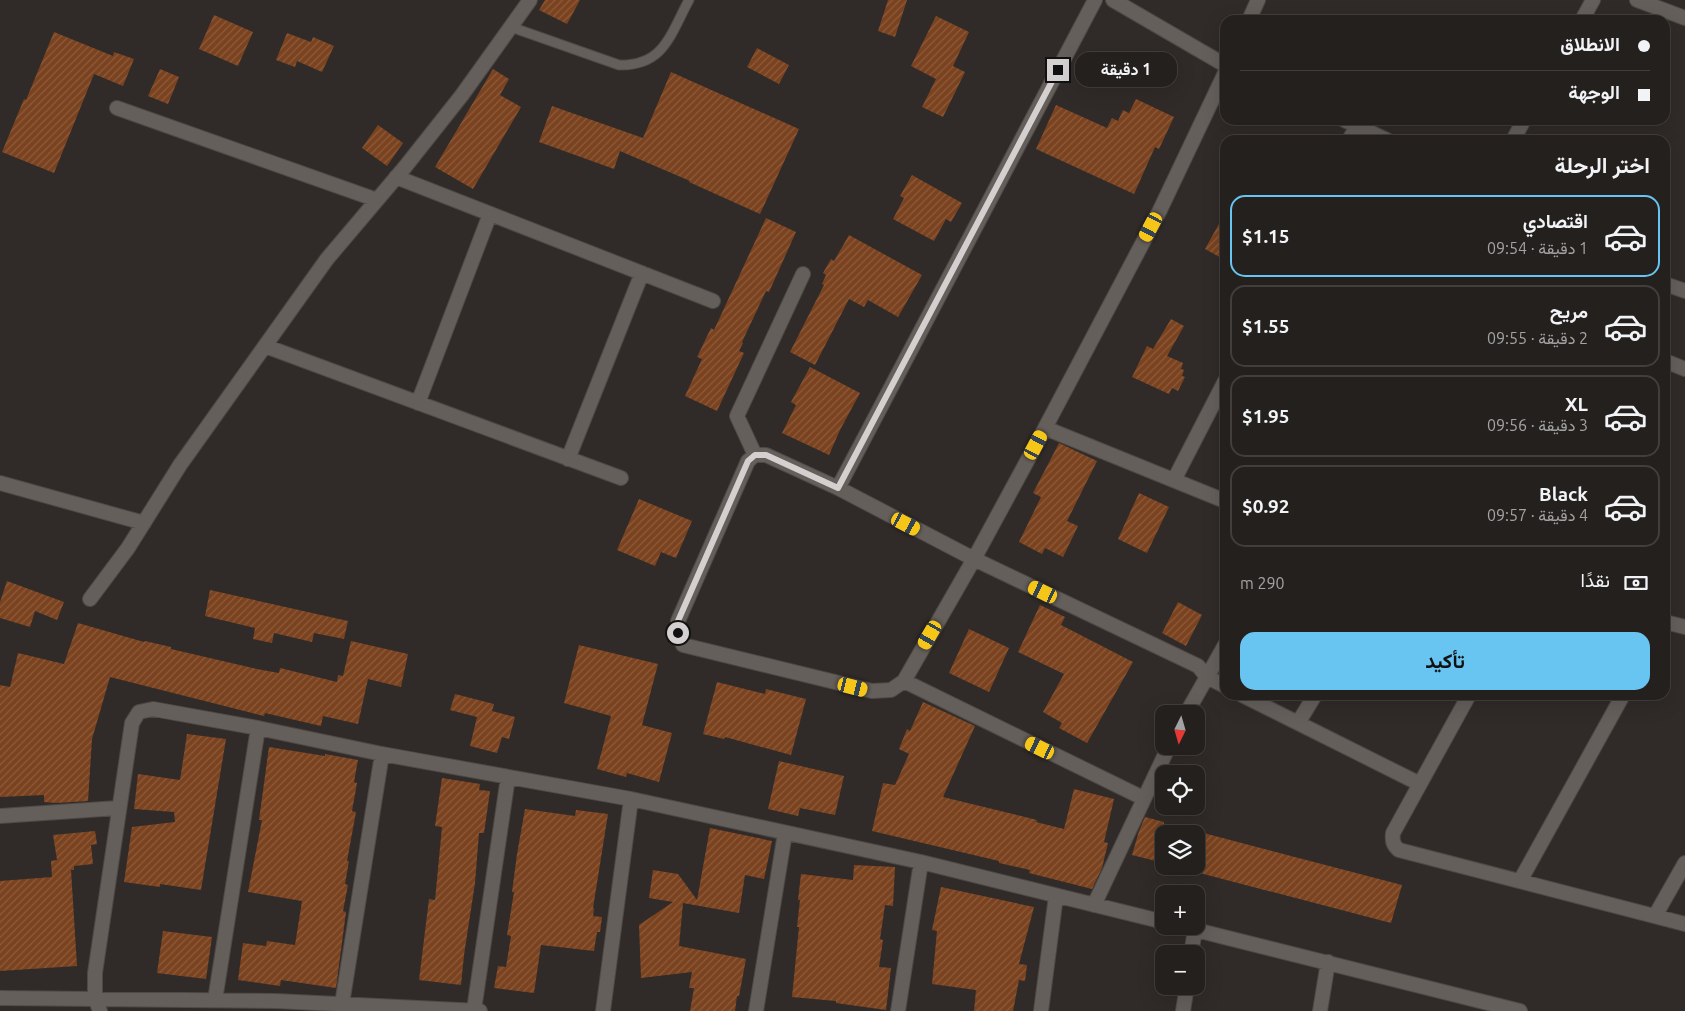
<!DOCTYPE html>
<html lang="ar">
<head>
<meta charset="utf-8">
<style>
	body { margin:0; font-family:Ubuntu,Vazirmatn,sans-serif; background:#302d2b; color:#f1f3f6; direction:rtl; height:100vh; display:flex; flex-direction:column; font-size:19px; white-space:nowrap }
	* { box-sizing:border-box; margin:0 }
	p { font-size:16px; color:#a3a3a4 }
	.icon { flex:none; width:28px; height:28px; fill:none; stroke:currentColor; stroke-width:2; stroke-linecap:round; stroke-linejoin:round }
	.map { position:relative; flex:1; overflow:hidden; direction:ltr }
	.details { position:absolute; left:1220px; top:135px; width:450px; height:565px; display:flex; flex-direction:column; background:#24201e; border-radius:15px; box-shadow:0 5px 20px #0002,0 0 0 1px #413e3c; direction:rtl }
	.details>* { flex:none }
	.banner { position:absolute; left:1220px; top:15px; width:450px; height:110px; border-radius:15px; box-shadow:0 5px 20px #0002,0 0 0 1px #413e3c; direction:rtl; display:grid; align-content:center; height:110px; padding:0 20px; background:#24201e }
	.needle { width:32px; rotate:185deg }
	.tools { position:absolute; left:1155px; top:705px; display:grid; gap:10px }
	.tools a { display:grid; place-items:center; width:50px; height:50px; border-radius:10px; background:#24201e; box-shadow:0 5px 20px #0002,0 0 0 1px #413e3c; font-size:25px }
	.end { position:absolute; width:22px; height:22px; margin:-11px; border:6px solid #d4d0cf; background:#111; box-shadow:0 0 0 2px #111 }
	.from { border-radius:50% }
	.bubble { position:absolute; height:35px; border-radius:15px; background:#24201e; box-shadow:0 5px 20px #0002,0 0 0 1px #413e3c; font-size:16px; font-weight:700; line-height:35px; text-align:center; direction:rtl }
	.car { position:absolute; width:15px; height:30px; margin:-15px -8px; border-radius:6px; box-shadow:0 0 4px 1px #0007; background:linear-gradient(#f5c518 24%,#345 0 40%,#f5c518 0 76%,#345 0 86%,#f5c518 0) }
	.banner b { display:flex; align-items:center; gap:18px; height:48px; font-size:19px }
	.banner b+b { border-top:1px solid #413e3c }
	.banner i { width:12px; height:12px; background:#f1f3f6 }
	ul { padding:0; list-style:none }
	li { display:flex; align-items:center; gap:15px; height:82px; margin:0 10px 8px; padding:0 10px; border:2px solid #413e3c; border-radius:15px }
	li div { flex:1 }
	li b { display:block; font-size:19px }
	li em { font-style:normal; font-weight:700 }
	li.current { border-color:#68c4f0 }
	li>.icon { width:45px; height:45px; stroke-width:1.5 }
	h2 { padding:0 20px; font-size:22px; line-height:60px }
	.pay { display:flex; align-items:center; gap:12px; height:55px; padding:0 20px; font-size:19px }
	.pay p { margin-inline-start:auto }
	.action { display:flex; gap:10px; margin-top:auto; padding:10px 20px }
	.action a { flex:1; height:58px; border-radius:15px; background:#68c4f0; color:#111; font-size:20px; font-weight:700; line-height:58px; text-align:center }
	.map>svg:first-child { display:block }
</style>
</head>
<body>
<div class="map">
<svg width="1685" height="1011" viewBox="0 0 1685 1011">
	<defs>
		<pattern id="building-hatch" width="6" height="6" patternUnits="userSpaceOnUse" patternTransform="scale(1.25)"><rect width="6" height="6" fill="#7a421e"/><path d="M-1 1l2-2M0 6l6-6M5 7l2-2" fill="none" stroke="#8c5c3e"/></pattern>
	</defs>
	<rect width="100%" height="100%" fill="#302b28"/>
	<path fill="url(#building-hatch)" d="M 545,0 L 580,0 L 567,24 L 539,10 Z
		M 888,0 L 907,0 L 895,37 L 878,31 Z
		M 214,15 L 253,32 L 238,66 L 199,49 Z
		M 936,16 L 969,32 L 953,66 L 965,72 L 943,117 L 922,107 L 936,79 L 911,66 Z
		M 54,32 L 113,56 L 114,52 L 134,59 L 123,86 L 94,74 L 54,173 L 2,152 L 24,99 L 26,100 Z
		M 287,33 L 311,42 L 313,37 L 334,46 L 322,72 L 297,61 L 295,67 L 276,60 Z
		M 757,48 L 789,65 L 779,84 L 747,67 Z
		M 160,69 L 179,77 L 168,104 L 148,96 Z
		M 493,69 L 509,79 L 500,95 L 521,107 L 473,189 L 435,167 Z
		M 671,72 L 799,129 L 760,214 L 689,182 L 690,181 L 620,151 L 614,169 L 539,142 L 552,106 L 643,138 Z
		M 1136,99 L 1174,117 L 1159,149 L 1155,147 L 1134,194 L 1036,149 L 1056,105 L 1107,128 L 1112,118 L 1118,121 L 1123,110 L 1129,113 Z
		M 378,125 L 403,143 L 387,166 L 362,148 Z
		M 912,175 L 962,203 L 951,222 L 946,219 L 934,241 L 893,219 L 904,198 L 900,196 Z
		M 1225,213 L 1225,260 L 1205,249 Z
		M 766,218 L 796,232 L 769,292 L 766,291 L 742,342 L 743,343 L 739,351 L 744,353 L 717,411 L 685,396 L 702,359 L 697,357 L 711,328 L 714,330 Z
		M 849,235 L 922,275 L 898,317 L 868,300 L 864,307 L 849,299 L 815,365 L 790,352 L 824,285 L 822,284 L 826,275 L 823,273 L 831,259 L 834,261 Z
		M 1171,319 L 1184,326 L 1167,356 L 1183,363 L 1181,369 L 1184,370 L 1182,376 L 1185,377 L 1178,391 L 1172,388 L 1169,394 L 1132,377 L 1147,346 L 1153,349 Z
		M 810,367 L 860,393 L 840,430 L 829,455 L 782,433 L 796,405 L 791,402 Z
		M 1059,443 L 1097,461 L 1067,521 L 1078,526 L 1063,557 L 1045,548 L 1042,554 L 1019,542 L 1041,497 L 1033,493 Z
		M 1139,493 L 1169,507 L 1147,553 L 1118,539 Z
		M 639,499 L 692,521 L 676,558 L 661,552 L 655,566 L 617,550 Z
		M 7,581 L 64,602 L 57,620 L 35,611 L 30,627 L 0,618 L 0,602 Z
		M 210,590 L 348,621 L 344,639 L 314,633 L 312,642 L 274,633 L 272,643 L 253,639 L 255,628 L 205,616 Z
		M 1178,602 L 1202,615 L 1186,646 L 1162,633 Z
		M 1040,605 L 1065,617 L 1061,625 L 1133,662 L 1087,743 L 1059,728 L 1062,723 L 1043,712 L 1064,674 L 1018,652 Z
		M 78,623 L 144,642 L 145,641 L 171,647 L 171,649 L 257,669 L 279,673 L 280,668 L 337,682 L 338,675 L 343,676 L 351,641 L 408,654 L 401,687 L 368,679 L 358,724 L 323,716 L 321,726 L 265,713 L 264,716 L 110,677 L 92,739 L 88,801 L 56,803 L 44,802 L 44,795 L 0,797 L 0,685 L 10,687 L 18,653 L 64,664 Z
		M 969,629 L 1009,648 L 989,692 L 949,673 Z
		M 579,645 L 658,664 L 642,725 L 672,733 L 659,782 L 627,773 L 626,777 L 597,769 L 611,716 L 564,703 Z
		M 717,682 L 765,694 L 766,689 L 806,699 L 791,755 L 725,737 L 724,739 L 703,734 Z
		M 455,694 L 494,704 L 492,711 L 515,717 L 509,739 L 502,737 L 497,753 L 470,746 L 477,717 L 450,710 Z
		M 923,702 L 975,726 L 943,797 L 1037,820 L 1036,822 L 1064,829 L 1074,789 L 1114,799 L 1104,842 L 1108,843 L 1102,868 L 1092,889 L 1029,873 L 1030,870 L 999,863 L 999,861 L 872,831 L 883,783 L 895,785 L 909,754 L 899,749 L 907,729 L 910,731 Z
		M 187,734 L 226,739 L 201,890 L 160,884 L 160,887 L 124,882 L 132,827 L 175,822 L 174,812 L 134,809 L 138,774 L 180,780 Z
		M 269,747 L 325,756 L 325,754 L 358,760 L 354,782 L 357,783 L 352,811 L 356,812 L 347,861 L 349,861 L 345,884 L 348,885 L 343,911 L 346,912 L 336,988 L 281,980 L 280,986 L 238,980 L 243,943 L 266,946 L 267,941 L 295,945 L 302,901 L 248,892 L 262,820 L 259,820 Z
		M 779,761 L 844,776 L 835,815 L 800,808 L 798,816 L 768,809 Z
		M 442,778 L 480,784 L 479,790 L 490,791 L 484,833 L 479,833 L 475,883 L 464,955 L 461,985 L 419,980 L 429,899 L 435,900 L 442,827 L 435,826 Z
		M 525,809 L 575,816 L 576,810 L 608,814 L 593,908 L 594,908 L 593,916 L 602,917 L 600,932 L 597,932 L 594,951 L 541,945 L 534,993 L 494,988 L 498,966 L 506,967 L 511,936 L 507,935 L 514,892 L 512,892 L 517,854 Z
		M 1145,817 L 1164,822 L 1164,863 L 1132,855 L 1139,831 Z
		M 710,828 L 772,841 L 764,879 L 745,875 L 739,913 L 683,903 L 679,946 L 746,959 L 739,996 L 737,996 L 735,1011 L 690,1011 L 694,988 L 689,988 L 692,972 L 641,978 L 639,925 L 673,902 L 649,898 L 653,870 L 678,874 L 697,900 Z
		M 95,831 L 97,844 L 91,845 L 93,864 L 74,866 L 74,870 L 71,870 L 77,966 L 0,971 L 0,881 L 52,877 L 51,861 L 57,860 L 53,835 Z
		M 1196,831 L 1402,885 L 1391,923 L 1196,872 Z
		M 854,865 L 895,867 L 893,906 L 885,905 L 880,939 L 883,940 L 879,967 L 891,968 L 886,1010 L 836,1003 L 836,1001 L 792,997 L 799,927 L 797,927 L 800,900 L 798,900 L 801,874 L 853,880 Z
		M 941,887 L 1034,907 L 1019,964 L 1027,965 L 1025,981 L 1019,980 L 1013,1011 L 974,1011 L 976,990 L 932,984 L 937,931 L 932,930 Z
		M 163,931 L 212,937 L 206,979 L 157,973 Z"/>
	<g fill="none" stroke-linecap="round" stroke-linejoin="round">
		<g stroke="#4d4946" stroke-width="11">
			<path id="service" d="M 511,27 L 619,65 C 664,66 670,35 689,0"/>
		</g>
		<g stroke="#4d4946" stroke-width="16">
			<path id="minor" d="M 1113,0 L 1225,65
				M 1637,0 L 1685,18
				M 1249,20 L 1258,0
				M 1582,20 L 1593,0
				M 117,108 L 377,200
				M 1344,120 L 1387,140
				M 1349,140 L 1357,126
				M 1513,140 L 1524,120
				M 396,177 L 713,301
				M 1665,284 L 1685,291
				M 265,346 L 621,478
				M 1665,361 L 1685,369
				M 418,403 L 490,214
				M 1045,428 L 1225,501
				M 755,455 L 737,416 L 803,274
				M 568,459 L 642,273
				M 1174,480 L 1225,381
				M 0,483 L 144,523
				M 838,488 L 1095,0
				M 90,599 L 128,548 L 180,465 L 327,259 L 405,167 L 462,95 L 530,0
				M 1665,622 L 1685,627
				M 1225,645 L 1207,677 L 1225,686
				M 904,681 L 1143,798
				M 1242,695 L 1420,784
				M 1469,695 L 1393,833 C 1392,841 1393,845 1399,850 L 1685,924
				M 1186,714 L 1207,677 L 1198,666 L 974,559 L 838,488 L 766,455 L 755,455 L 748,461 L 678,621 L 678,633 L 683,645 L 872,691 L 891,690 L 904,681 L 974,559 L 1045,428 L 1160,210 L 1225,73
				M 1298,723 L 1315,695
				M 0,816 L 118,808
				M 1520,881 L 1623,695
				M 1094,905 L 1169,746
				M 1655,916 L 1685,863
				M 1180,926 L 1520,1011
				M 1191,954 L 1195,930
				M 0,998 L 276,1001 L 480,1011
				M 215,1000 L 258,728
				M 342,1004 L 382,754
				M 474,1010 L 508,777
				M 100,1011 L 95,998 L 95,973 L 132,723 L 139,712 L 153,709 L 258,728 L 382,754 L 631,799 L 921,862 L 1164,922
				M 603,1011 L 631,799
				M 756,1011 L 785,833
				M 898,1011 L 921,862
				M 1041,1011 L 1056,896
				M 1183,1011 L 1187,986
				M 1320,1011 L 1328,962"/>
		</g>
		<use href="#service" stroke="#645f5b" stroke-width="9"/>
		<use href="#minor" stroke="#645f5b" stroke-width="14"/>
	</g>
	<g fill="none" stroke-linecap="round" stroke-linejoin="round">
		<path stroke="#d4d0cf" stroke-width="6" d="M 678,633 L 678,621 L 748,461 L 755,455 L 766,455 L 838,488 L 1058,70"/>
	</g>
</svg>
<div class="tools">
<a><svg class="needle" viewBox="-14 -14 28 28"><path d="M0-13l5 13h-10z" fill="#e53935"/><path d="M0 13l5-13h-10z" fill="#a3a3a4"/></svg></a>
<a><svg class="icon" aria-label="locate" viewBox="0 0 24 24"><circle cx="12" cy="12" r="6"/><path d="M12 2v4M12 18v4M2 12h4M18 12h4"/></svg></a>
<a><svg class="icon" aria-label="layers" viewBox="0 0 24 24"><path d="M12 4l9 5-9 5-9-5zM3 14l9 5 9-5"/></svg></a>
<a>+</a>
<a>−</a>
</div>
<i class="end from" style="left:678px;top:633px"></i>
<i class="end" style="left:1058px;top:70px"></i>
<div class="bubble" style="left:1075px;top:52px;width:102px">1 دقيقة</div>
<i class="car" style="left:1151px;top:227px;rotate:208deg"></i>
<i class="car" style="left:1036px;top:445px;rotate:28deg"></i>
<i class="car" style="left:906px;top:524px;rotate:118deg"></i>
<i class="car" style="left:1043px;top:592px;rotate:296deg"></i>
<i class="car" style="left:930px;top:635px;rotate:210deg"></i>
<i class="car" style="left:853px;top:687px;rotate:104deg"></i>
<i class="car" style="left:1040px;top:748px;rotate:296deg"></i>
<div class="banner">
<b><i class="from"></i>الانطلاق</b>
<b><i></i>الوجهة</b>
</div>
<section class="details">
<h2>اختر الرحلة</h2>
<ul>
<li class="current"><svg class="icon" aria-label="car" viewBox="0 0 24 24"><path d="M5 17H2v-5l4-1 3-4h7l3 4 3 1v5h-3M9 17h6M6 11h13"/><circle cx="7" cy="17" r="2"/><circle cx="17" cy="17" r="2"/></svg><div><b>اقتصادي</b><p>1 دقيقة · 09:54</p></div><em>$1.15</em></li>
<li><svg class="icon" aria-label="car" viewBox="0 0 24 24"><path d="M5 17H2v-5l4-1 3-4h7l3 4 3 1v5h-3M9 17h6M6 11h13"/><circle cx="7" cy="17" r="2"/><circle cx="17" cy="17" r="2"/></svg><div><b>مريح</b><p>2 دقيقة · 09:55</p></div><em>$1.55</em></li>
<li><svg class="icon" aria-label="car" viewBox="0 0 24 24"><path d="M5 17H2v-5l4-1 3-4h7l3 4 3 1v5h-3M9 17h6M6 11h13"/><circle cx="7" cy="17" r="2"/><circle cx="17" cy="17" r="2"/></svg><div><b>XL</b><p>3 دقيقة · 09:56</p></div><em>$1.95</em></li>
<li><svg class="icon" aria-label="car" viewBox="0 0 24 24"><path d="M5 17H2v-5l4-1 3-4h7l3 4 3 1v5h-3M9 17h6M6 11h13"/><circle cx="7" cy="17" r="2"/><circle cx="17" cy="17" r="2"/></svg><div><b>Black</b><p>4 دقيقة · 09:57</p></div><em>$0.92</em></li>
</ul>
<div class="pay"><svg class="icon" aria-label="cash" viewBox="0 0 24 24"><path d="M3 7h18v10H3z"/><circle cx="12" cy="12" r="2"/></svg>نقدًا<p>290 m</p></div>
<div class="action"><a>تأكيد</a></div>
</section>
</div>
</body>
</html>
